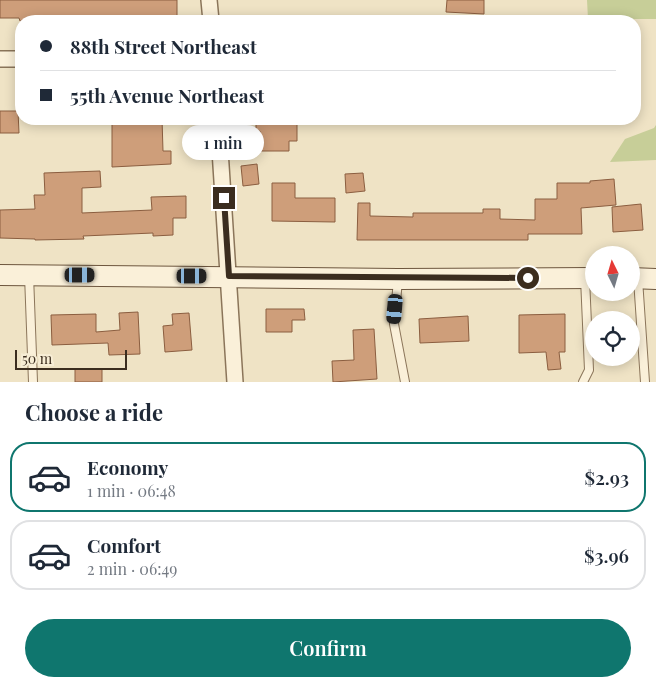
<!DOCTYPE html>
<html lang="en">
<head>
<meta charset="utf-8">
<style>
	body { margin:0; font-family:"Playfair Display",serif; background:#f6f6f7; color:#1f2937; height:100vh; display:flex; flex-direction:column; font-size:19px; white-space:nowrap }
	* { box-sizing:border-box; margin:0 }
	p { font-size:16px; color:#747a83 }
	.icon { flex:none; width:28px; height:28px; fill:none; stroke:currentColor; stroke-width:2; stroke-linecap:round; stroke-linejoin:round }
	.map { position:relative; height:382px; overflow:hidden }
	.drawer { display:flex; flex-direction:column; background:#fff; flex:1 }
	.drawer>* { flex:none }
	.hud { position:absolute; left:15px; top:15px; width:626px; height:110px; border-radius:20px; box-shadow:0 2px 12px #0003; display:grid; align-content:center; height:110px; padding:0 25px; background:#fff }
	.needle { width:32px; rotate:355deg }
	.buttons { position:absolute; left:585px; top:246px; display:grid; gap:10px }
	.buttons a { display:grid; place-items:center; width:55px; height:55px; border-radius:50%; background:#fff; box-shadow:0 2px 12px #0003; font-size:25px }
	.scale { position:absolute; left:15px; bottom:12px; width:112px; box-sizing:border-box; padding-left:5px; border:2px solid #3b2d1f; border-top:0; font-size:14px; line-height:18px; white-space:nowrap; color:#3b2d1f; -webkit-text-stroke:4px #f7edd5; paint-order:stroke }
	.end { position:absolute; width:22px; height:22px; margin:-11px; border:6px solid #3b2d1f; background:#fff; box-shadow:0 0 0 2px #fff }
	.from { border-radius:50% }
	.bubble { position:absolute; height:35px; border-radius:18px; background:#fff; box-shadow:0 2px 12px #0003; font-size:16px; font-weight:600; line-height:35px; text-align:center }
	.car { position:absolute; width:15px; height:30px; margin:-15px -8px; border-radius:6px; box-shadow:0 0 4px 1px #0007; background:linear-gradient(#222 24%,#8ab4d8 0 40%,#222 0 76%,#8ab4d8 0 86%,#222 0) }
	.hud b { display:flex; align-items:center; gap:18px; height:48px; font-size:19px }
	.hud b+b { border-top:1px solid #e0e1e3 }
	.hud i { width:12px; height:12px; background:#1f2937 }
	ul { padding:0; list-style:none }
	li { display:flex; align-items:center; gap:15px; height:70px; margin:0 10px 8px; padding:0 15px; border:2px solid #e0e1e3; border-radius:20px }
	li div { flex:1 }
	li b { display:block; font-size:19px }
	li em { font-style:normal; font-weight:600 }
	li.selected { border-color:#0f766e }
	li>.icon { width:45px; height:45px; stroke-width:1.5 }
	h2 { padding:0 25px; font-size:22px; line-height:60px }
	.action { display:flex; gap:10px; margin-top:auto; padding:10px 25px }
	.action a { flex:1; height:58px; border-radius:30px; background:#0f766e; color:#fff; font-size:20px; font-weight:600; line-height:58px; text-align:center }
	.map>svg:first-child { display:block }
</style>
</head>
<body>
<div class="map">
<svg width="656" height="382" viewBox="0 0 656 382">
	<rect width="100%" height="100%" fill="#efe3c5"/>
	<path fill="#c7ce98" d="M 587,0 L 656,0 L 656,19 L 588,19 Z
		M 656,125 L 656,160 L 610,162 L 625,139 L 654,128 Z"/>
	<path fill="#ce9e7a" stroke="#8b5e40" d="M 0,0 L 177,0 L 177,21 L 20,21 L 19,18 L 0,18 Z
		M 447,0 L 484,0 L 484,14 L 446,12 Z
		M 0,111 L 18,111 L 19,133 L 0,133 Z
		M 112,119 L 162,119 L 163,151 L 171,151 L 171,164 L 112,167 Z
		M 256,119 L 297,119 L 297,141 L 289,141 L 289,151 L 260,151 L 260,131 L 256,131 Z
		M 257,164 L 259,184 L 243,186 L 241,166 Z
		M 100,171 L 101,187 L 82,188 L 82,213 L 152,210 L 151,197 L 186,196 L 186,218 L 173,218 L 173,235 L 153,236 L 153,233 L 83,236 L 84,239 L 35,240 L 35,239 L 0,238 L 0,210 L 35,209 L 34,195 L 45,195 L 44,173 Z
		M 363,173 L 365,191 L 346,193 L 345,174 Z
		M 614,179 L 616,205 L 581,208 L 582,234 L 528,234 L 528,240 L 357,240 L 358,203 L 370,203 L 370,216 L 413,217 L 413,213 L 483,213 L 483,209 L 500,209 L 500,219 L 535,220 L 535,199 L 557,199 L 557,183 L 590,183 L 590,181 Z
		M 272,183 L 295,183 L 295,198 L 335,198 L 335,222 L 272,221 Z
		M 641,204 L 643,230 L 613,232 L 612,207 Z
		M 266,309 L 304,309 L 305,320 L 292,320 L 292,332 L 266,332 Z
		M 138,312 L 140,354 L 109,355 L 108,343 L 52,345 L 51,315 L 96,314 L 96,332 L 120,330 L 119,313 Z
		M 189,313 L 192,350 L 165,352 L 163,326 L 173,325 L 172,314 Z
		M 565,314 L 565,352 L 559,352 L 561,369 L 548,370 L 546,352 L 519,353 L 519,315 Z
		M 468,316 L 469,341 L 420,343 L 419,319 Z
		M 374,329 L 377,379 L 333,382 L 332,361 L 354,360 L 353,330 Z
		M 75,369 L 102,369 L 102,382 L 75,382 Z"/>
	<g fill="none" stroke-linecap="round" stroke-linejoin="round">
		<g stroke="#8b755a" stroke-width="10">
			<path id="lane" d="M 29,275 L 33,382
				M 638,279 L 645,382
				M 398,280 L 394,324 L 405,382
				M 583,382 L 589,370 L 585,278"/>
		</g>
		<g stroke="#8b755a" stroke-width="18">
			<path id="street" d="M 209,0 L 211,21
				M 0,59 L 21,59
				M 218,119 L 235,382"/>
		</g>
		<g stroke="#6d563e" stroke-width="22">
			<path id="secondary" d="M 0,275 L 398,279 L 594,278
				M 631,278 L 656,279"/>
		</g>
		<use href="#lane" stroke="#faf0d9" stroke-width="8"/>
		<use href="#street" stroke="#faf0d9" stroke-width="15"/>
		<use href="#secondary" stroke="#faf0d9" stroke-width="20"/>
	</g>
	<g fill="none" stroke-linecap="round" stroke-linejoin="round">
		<path stroke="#3b2d1f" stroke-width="6" d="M 224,198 L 229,276 L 528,278"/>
	</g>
</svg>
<div class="buttons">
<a><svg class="needle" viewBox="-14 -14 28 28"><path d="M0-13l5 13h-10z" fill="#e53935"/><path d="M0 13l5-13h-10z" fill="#747a83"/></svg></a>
<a><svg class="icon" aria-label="locate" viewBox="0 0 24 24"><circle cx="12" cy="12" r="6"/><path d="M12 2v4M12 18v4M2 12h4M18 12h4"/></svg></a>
</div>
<div class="scale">50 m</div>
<i class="end from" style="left:528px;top:278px"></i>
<i class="end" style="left:224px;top:198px"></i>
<div class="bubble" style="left:182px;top:125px;width:82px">1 min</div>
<i class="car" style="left:80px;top:275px;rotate:90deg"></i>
<i class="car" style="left:192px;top:276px;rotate:90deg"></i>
<i class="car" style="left:395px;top:309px;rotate:185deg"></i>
<div class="hud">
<b><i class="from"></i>88th Street Northeast</b>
<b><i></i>55th Avenue Northeast</b>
</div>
</div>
<section class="drawer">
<h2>Choose a ride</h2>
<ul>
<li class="selected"><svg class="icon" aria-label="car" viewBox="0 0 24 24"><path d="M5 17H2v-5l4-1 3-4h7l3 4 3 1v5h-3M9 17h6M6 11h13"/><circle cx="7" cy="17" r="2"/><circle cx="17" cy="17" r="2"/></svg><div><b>Economy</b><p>1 min · 06:48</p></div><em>$2.93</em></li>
<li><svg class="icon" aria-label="car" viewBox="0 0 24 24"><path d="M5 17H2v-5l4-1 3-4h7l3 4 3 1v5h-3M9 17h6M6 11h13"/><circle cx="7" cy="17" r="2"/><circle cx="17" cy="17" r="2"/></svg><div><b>Comfort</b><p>2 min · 06:49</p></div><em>$3.96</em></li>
</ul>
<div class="action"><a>Confirm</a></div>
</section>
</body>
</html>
